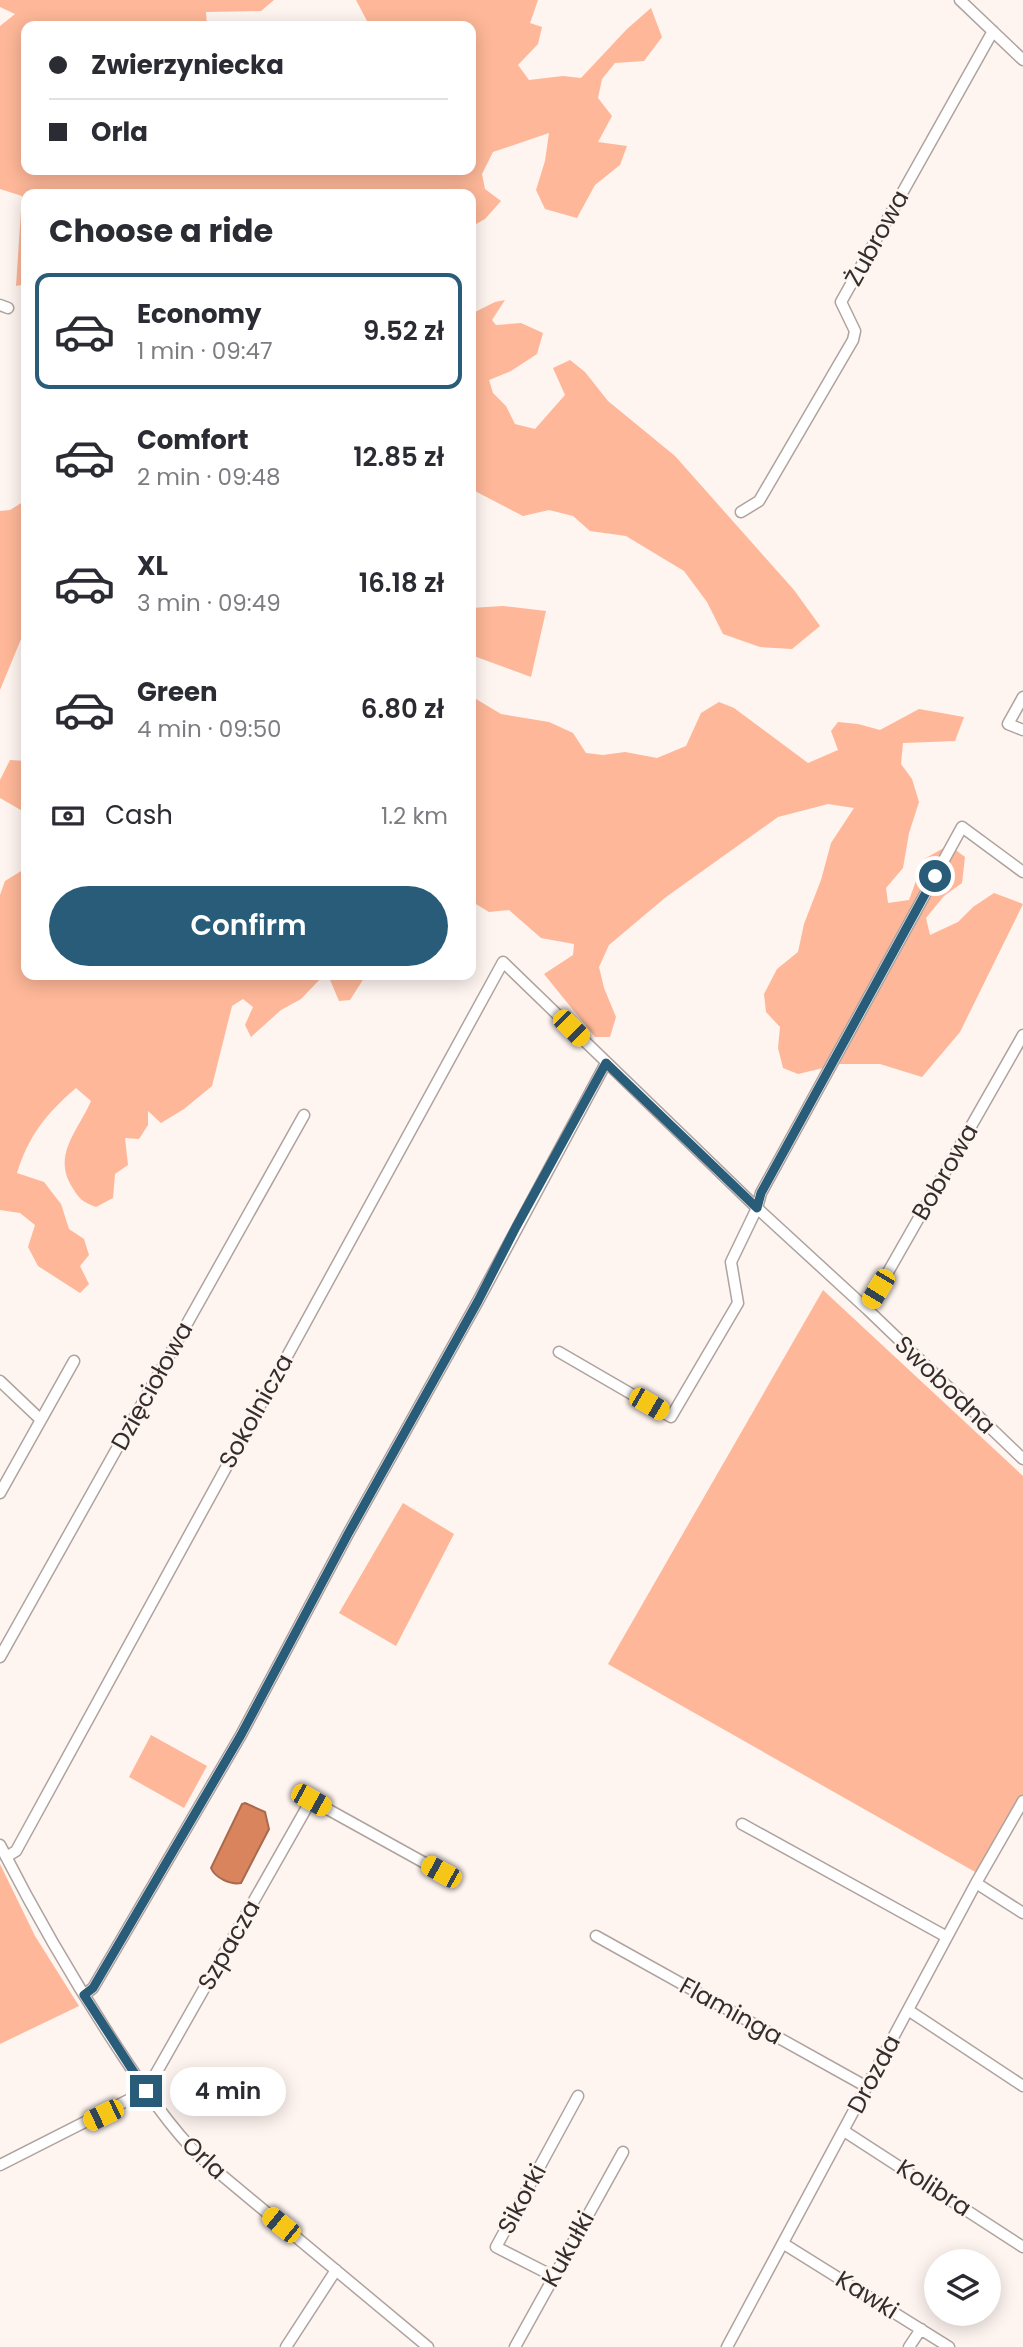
<!DOCTYPE html>
<html lang="en">
<head>
<meta charset="utf-8">
<style>
	body { margin:0; font-family:Poppins,sans-serif; background:#f2f2f3; color:#2b2b33; height:100vh; display:flex; flex-direction:column; font-size:26px; white-space:nowrap }
	* { box-sizing:border-box; margin:0 }
	p { font-size:23px; color:#7c7c81 }
	.icon { flex:none; width:38px; height:38px; fill:none; stroke:currentColor; stroke-width:2; stroke-linecap:round; stroke-linejoin:round }
	.map { position:relative; flex:1; overflow:hidden }
	.sheet { position:absolute; left:21px; top:189px; width:455px; height:791px; display:flex; flex-direction:column; background:#fff; border-radius:14px; box-shadow:0 4px 18px #0003 }
	.sheet>* { flex:none }
	.guide { position:absolute; left:21px; top:21px; width:455px; height:154px; border-radius:14px; box-shadow:0 4px 18px #0003; display:grid; align-content:center; height:154px; padding:0 28px; background:#fff }
	.buttons { position:absolute; left:924px; top:2249px; display:grid; gap:14px }
	.buttons a { display:grid; place-items:center; width:77px; height:77px; border-radius:50%; background:#fff; box-shadow:0 4px 18px #0003; font-size:35px }
	.end { position:absolute; width:32px; height:32px; margin:-16px; border:9px solid #295c79; background:#fff; box-shadow:0 0 0 4px #fff }
	.from { border-radius:50% }
	.bubble { position:absolute; height:49px; border-radius:24px; background:#fff; box-shadow:0 4px 18px #0003; font-size:23px; font-weight:600; line-height:49px; text-align:center }
	.car { position:absolute; width:21px; height:42px; margin:-21px -10px; border-radius:9px; box-shadow:0 0 5px 2px #0007; background:linear-gradient(#f5c518 24%,#345 0 40%,#f5c518 0 76%,#345 0 86%,#f5c518 0) }
	.guide b { display:flex; align-items:center; gap:24px; height:66px; font-size:26px }
	.guide b+b { border-top:2px solid #e1e1e2 }
	.guide i { width:18px; height:18px; background:#2b2b33 }
	ul { padding:0; list-style:none }
	li { display:flex; align-items:center; gap:21px; height:116px; margin:0 14px 10px; padding:0 14px; border:4px solid transparent; border-radius:14px }
	li div { flex:1 }
	li b { display:block; font-size:26px }
	li em { font-style:normal; font-weight:600 }
	li.on { border-color:#295c79 }
	li>.icon { width:63px; height:63px; stroke-width:1.5 }
	h2 { padding:0 28px; font-size:32px; line-height:84px }
	.pay { display:flex; align-items:center; gap:18px; height:77px; padding:0 28px; font-size:26px }
	.pay p { margin-inline-start:auto }
	.button { display:flex; gap:14px; margin-top:auto; padding:14px 28px }
	.button a { flex:1; height:80px; border-radius:42px; background:#295c79; color:#fff; font-size:28px; font-weight:600; line-height:80px; text-align:center }
	.map>svg:first-child { display:block }
</style>
</head>
<body>
<div class="map">
<svg width="1023" height="2347" viewBox="0 0 1023 2347">
	<rect width="100%" height="100%" fill="#fef4f0"/>
	<path fill="#feb798" d="M 0,0 L 274,0 L 261,11 L 206,12 L 207,26 L 26,26 L 26,170 L 471,170 L 471,26 L 363,26 L 367,21 L 356,0 L 538,0 L 530,23 L 542,27 L 538,44 L 518,65 L 529,80 L 563,76 L 581,78 L 627,29 L 651,8 L 662,37 L 644,61 L 615,63 L 602,79 L 598,98 L 612,116 L 598,142 L 627,146 L 620,165 L 595,185 L 577,218 L 545,209 L 536,190 L 545,161 L 549,133 L 493,152 L 482,174 L 485,189 L 501,201 L 485,219 L 471,227 L 471,194 L 26,194 L 26,284 L 16,286 L 22,196 L 0,189 L 0,26 L 15,14 L 0,7 Z
		M 505,300 L 492,320 L 496,325 L 521,323 L 543,333 L 537,354 L 511,371 L 489,380 L 493,393 L 506,406 L 515,424 L 535,429 L 565,395 L 553,368 L 570,360 L 585,372 L 608,401 L 675,456 L 794,590 L 820,626 L 792,649 L 760,647 L 723,634 L 707,602 L 684,571 L 626,536 L 590,531 L 573,516 L 549,510 L 523,516 L 471,489 L 471,314 L 495,302 Z
		M 26,500 L 26,627 L 0,690 L 0,511 L 10,510 Z
		M 503,606 L 546,611 L 531,677 L 471,655 L 471,608 Z
		M 471,696 L 501,714 L 549,722 L 573,733 L 586,753 L 603,755 L 625,752 L 657,758 L 686,746 L 701,713 L 719,702 L 734,708 L 808,763 L 838,750 L 831,731 L 838,722 L 858,724 L 880,730 L 919,709 L 964,717 L 955,741 L 903,743 L 901,764 L 912,779 L 919,802 L 909,833 L 903,868 L 886,888 L 888,903 L 909,900 L 924,859 L 949,845 L 965,857 L 962,883 L 944,896 L 926,918 L 930,935 L 958,922 L 973,907 L 994,893 L 1023,904 L 960,1032 L 922,1077 L 880,1064 L 840,1064 L 798,1074 L 783,1068 L 778,1048 L 780,1027 L 766,1012 L 764,994 L 777,969 L 798,952 L 804,924 L 821,880 L 831,843 L 854,808 L 828,804 L 778,817 L 666,897 L 609,945 L 599,967 L 604,988 L 616,1017 L 610,1037 L 595,1037 L 544,974 L 573,955 L 574,944 L 541,938 L 509,910 L 489,912 L 471,901 Z
		M 10,760 L 26,761 L 26,813 L 0,798 L 0,780 Z
		M 26,868 L 26,975 L 324,975 L 301,999 L 281,1010 L 251,1037 L 245,1025 L 253,1007 L 243,999 L 232,1006 L 212,1086 L 184,1109 L 161,1123 L 148,1111 L 148,1125 L 139,1139 L 125,1138 L 128,1165 L 115,1174 L 113,1198 L 96,1207 C 83,1202 79,1199 72,1187 C 52,1155 78,1131 91,1101 L 76,1088 C 46,1114 29,1135 17,1173 L 44,1182 L 61,1204 L 69,1229 L 84,1239 L 89,1255 L 80,1266 L 89,1284 L 80,1293 L 38,1266 L 28,1247 L 35,1225 L 20,1213 L 0,1210 L 0,895 L 5,881 Z
		M 328,975 L 366,975 L 350,1000 L 339,1001 Z
		M 823,1290 L 1023,1476 L 1023,1794 L 977,1873 L 608,1664 Z
		M 403,1503 L 454,1534 L 396,1646 L 339,1613 Z
		M 151,1735 L 207,1766 L 184,1808 L 129,1777 Z
		M 0,1864 L 35,1936 L 79,2006 L 0,2044 Z"/>
	<path fill="#da845d" stroke="#a86a4e" stroke-width="2" d="M 245,1803 L 265,1812 L 269,1829 L 241,1883 C 231,1885 215,1878 211,1868 L 242,1804 Z"/>
	<g fill="none" stroke-linecap="round" stroke-linejoin="round">
		<g stroke="#afa39f" stroke-width="13">
			<path id="minor" d="M 960,0 L 1023,60
				M 0,305 L 8,308
				M 741,512 L 759,501 L 853,340 L 855,331 L 841,302 L 993,31
				M 1023,697 L 1008,724 L 1023,730
				M 867,1309 L 1023,1035
				M 559,1352 L 671,1417 L 738,1303 L 731,1262 L 757,1208 L 761,1193 L 962,827 L 1023,872
				M 0,1381 L 41,1420
				M 0,1493 L 74,1361
				M 0,1657 L 304,1115
				M 742,1824 L 947,1937
				M 0,1845 C 36,1916 75,1983 119,2050 C 144,2088 168,2125 200,2157 L 428,2347
				M 6,1857 L 16,1851 L 503,962 L 757,1208 L 867,1309 L 1023,1459
				M 976,1883 L 1023,1913
				M 596,1936 L 867,2087
				M 84,1995 L 93,1988 L 241,1735 L 348,1534 L 478,1301 L 606,1063
				M 908,2010 L 1023,2086
				M 844,2131 L 1023,2247
				M 0,2165 L 146,2091 L 311,1800 L 441,1872
				M 784,2244 L 949,2347
				M 553,2276 L 496,2247 L 578,2096
				M 286,2347 L 336,2270
				M 515,2347 L 623,2152
				M 727,2347 L 976,1883 L 1023,1801
				M 909,2347 L 921,2329"/>
		</g>
		<use href="#minor" stroke="#fff" stroke-width="10"/>
	</g>
	<g fill="none" stroke-linecap="round" stroke-linejoin="round">
		<path stroke="#295c79" stroke-width="9" d="M 146,2091 L 84,1995 L 93,1988 L 241,1735 L 348,1534 L 478,1301 L 516,1227 L 606,1063 L 757,1208 L 761,1193 L 935,876"/>
	</g>
	<g text-anchor="middle" stroke-width="5" stroke-linejoin="round" paint-order="stroke">
		<g font-size="24" fill="#332e2c" stroke="#fef4f0">
			<text transform="translate(877 238) rotate(-61)" y="8">Żubrowa</text>
			<text transform="translate(945 1172) rotate(-60)" y="8">Bobrowa</text>
			<text transform="translate(945 1385) rotate(44)" y="8">Swobodna</text>
			<text transform="translate(152 1386) rotate(-61)" y="8">Dzięciołowa</text>
			<text transform="translate(256 1411) rotate(-61)" y="8">Sokolnicza</text>
			<text transform="translate(229 1945) rotate(-60)" y="8">Szpacza</text>
			<text transform="translate(731 2011) rotate(29)" y="8">Flaminga</text>
			<text transform="translate(874 2074) rotate(-62)" y="8">Drozda</text>
			<text transform="translate(204 2158) rotate(43)" y="8">Orla</text>
			<text transform="translate(934 2188) rotate(33)" y="8">Kolibra</text>
			<text transform="translate(522 2199) rotate(-62)" y="8">Sikorki</text>
			<text transform="translate(568 2249) rotate(-61)" y="8">Kukułki</text>
			<text transform="translate(867 2295) rotate(32)" y="8">Kawki</text>
		</g>
	</g>
</svg>
<div class="buttons">
<a><svg class="icon" aria-label="layers" viewBox="0 0 24 24"><path d="M12 4l9 5-9 5-9-5zM3 14l9 5 9-5"/></svg></a>
</div>
<i class="end from" style="left:935px;top:876px"></i>
<i class="end" style="left:146px;top:2091px"></i>
<div class="bubble" style="left:170px;top:2067px;width:116px">4 min</div>
<i class="car" style="left:571px;top:1028px;rotate:135deg"></i>
<i class="car" style="left:878px;top:1289px;rotate:211deg"></i>
<i class="car" style="left:649px;top:1404px;rotate:120deg"></i>
<i class="car" style="left:311px;top:1800px;rotate:119deg"></i>
<i class="car" style="left:441px;top:1872px;rotate:299deg"></i>
<i class="car" style="left:103px;top:2115px;rotate:244deg"></i>
<i class="car" style="left:281px;top:2225px;rotate:309deg"></i>
<div class="guide">
<b><i class="from"></i>Zwierzyniecka</b>
<b><i></i>Orla</b>
</div>
<section class="sheet">
<h2>Choose a ride</h2>
<ul>
<li class="on"><svg class="icon" aria-label="car" viewBox="0 0 24 24"><path d="M5 17H2v-5l4-1 3-4h7l3 4 3 1v5h-3M9 17h6M6 11h13"/><circle cx="7" cy="17" r="2"/><circle cx="17" cy="17" r="2"/></svg><div><b>Economy</b><p>1 min · 09:47</p></div><em>9.52 zł</em></li>
<li><svg class="icon" aria-label="car" viewBox="0 0 24 24"><path d="M5 17H2v-5l4-1 3-4h7l3 4 3 1v5h-3M9 17h6M6 11h13"/><circle cx="7" cy="17" r="2"/><circle cx="17" cy="17" r="2"/></svg><div><b>Comfort</b><p>2 min · 09:48</p></div><em>12.85 zł</em></li>
<li><svg class="icon" aria-label="car" viewBox="0 0 24 24"><path d="M5 17H2v-5l4-1 3-4h7l3 4 3 1v5h-3M9 17h6M6 11h13"/><circle cx="7" cy="17" r="2"/><circle cx="17" cy="17" r="2"/></svg><div><b>XL</b><p>3 min · 09:49</p></div><em>16.18 zł</em></li>
<li><svg class="icon" aria-label="car" viewBox="0 0 24 24"><path d="M5 17H2v-5l4-1 3-4h7l3 4 3 1v5h-3M9 17h6M6 11h13"/><circle cx="7" cy="17" r="2"/><circle cx="17" cy="17" r="2"/></svg><div><b>Green</b><p>4 min · 09:50</p></div><em>6.80 zł</em></li>
</ul>
<div class="pay"><svg class="icon" aria-label="cash" viewBox="0 0 24 24"><path d="M3 7h18v10H3z"/><circle cx="12" cy="12" r="2"/></svg>Cash<p>1.2 km</p></div>
<div class="button"><a>Confirm</a></div>
</section>
</div>
</body>
</html>
